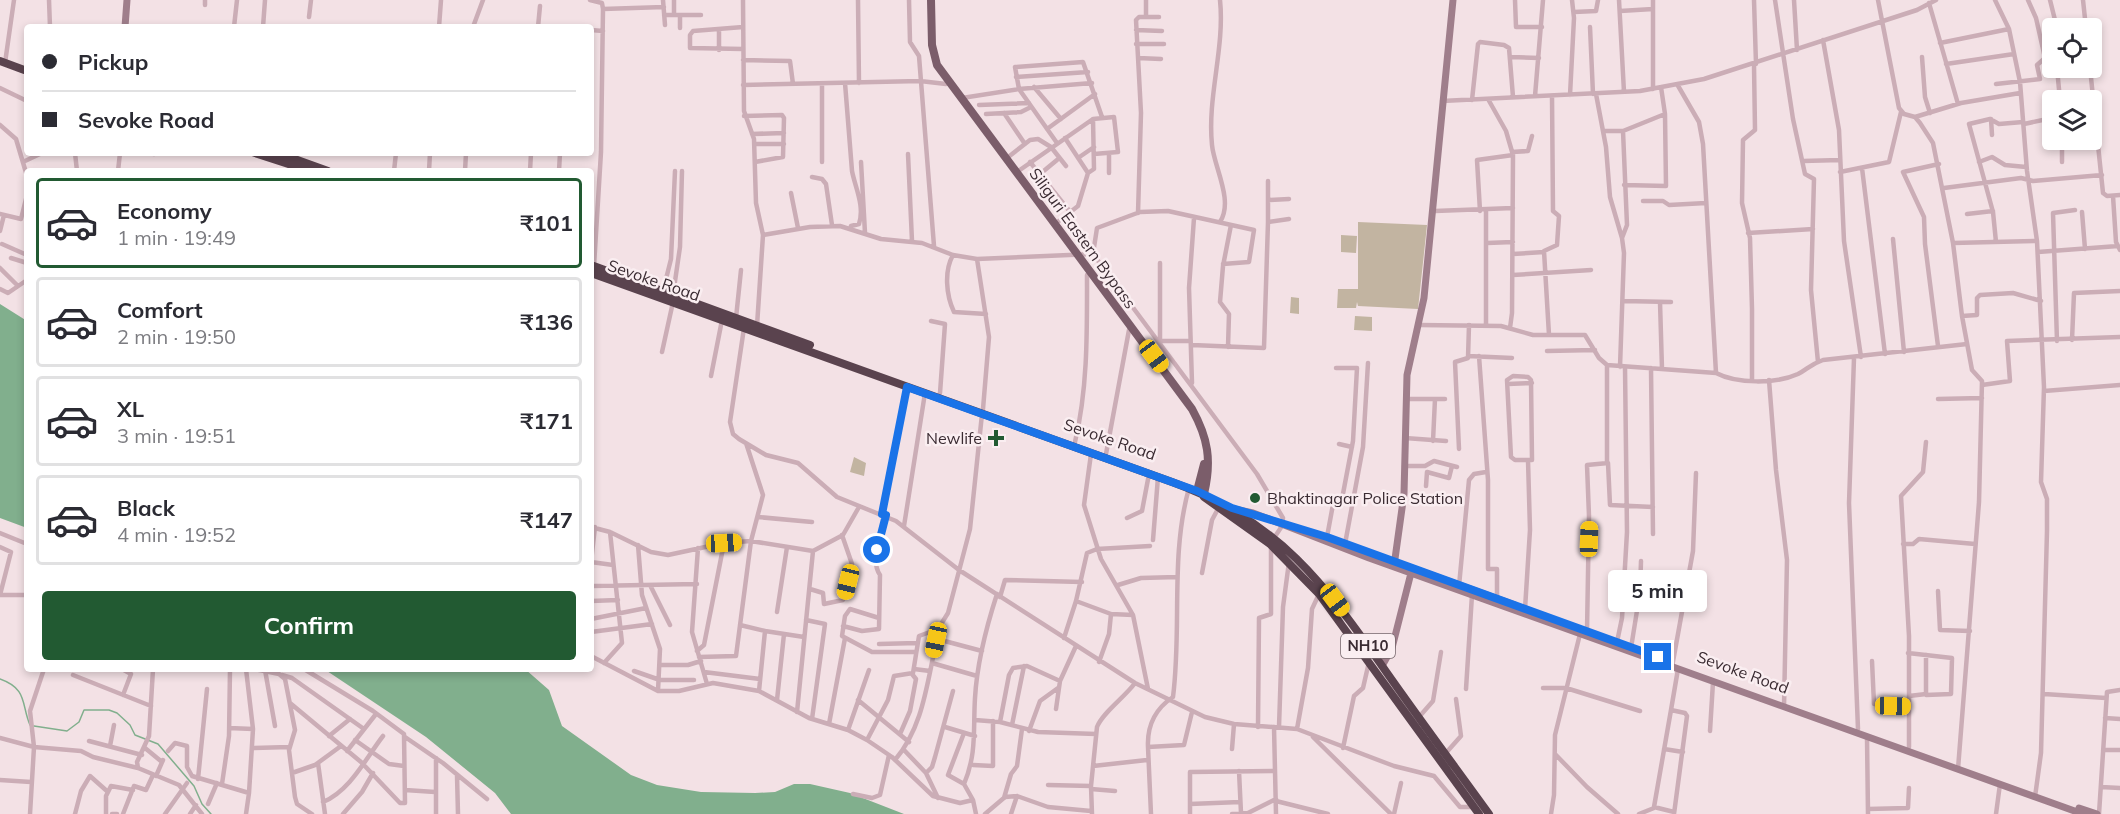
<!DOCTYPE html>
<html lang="en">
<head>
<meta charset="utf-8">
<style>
	body { margin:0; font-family:Mulish,sans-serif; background:#f7f7f7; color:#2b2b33; height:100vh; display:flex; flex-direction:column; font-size:22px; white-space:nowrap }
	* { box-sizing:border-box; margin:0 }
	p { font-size:20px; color:#7c7c81 }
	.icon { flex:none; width:33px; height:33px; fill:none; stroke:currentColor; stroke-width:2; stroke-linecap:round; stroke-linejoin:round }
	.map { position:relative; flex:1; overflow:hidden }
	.side { position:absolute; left:24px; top:168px; width:570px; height:504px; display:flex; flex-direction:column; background:#fff; border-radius:6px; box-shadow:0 3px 9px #0003 }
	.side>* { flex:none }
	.hud { position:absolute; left:24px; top:24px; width:570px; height:132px; border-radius:6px; box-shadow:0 3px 9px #0003; display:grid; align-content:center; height:132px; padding:0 18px; background:#fff }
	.tools { position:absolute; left:2042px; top:18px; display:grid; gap:12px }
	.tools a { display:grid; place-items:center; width:60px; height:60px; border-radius:6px; background:#fff; box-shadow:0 3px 9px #0003; font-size:30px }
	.end { position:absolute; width:27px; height:27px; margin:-14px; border:8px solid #1a73e8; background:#fff; box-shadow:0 0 0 3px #fff }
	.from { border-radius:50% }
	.bubble { position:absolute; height:42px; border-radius:6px; background:#fff; box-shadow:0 3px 9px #0003; font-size:20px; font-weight:700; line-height:42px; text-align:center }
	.car { position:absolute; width:18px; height:36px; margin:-18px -9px; border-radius:8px; box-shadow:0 0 4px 2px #0007; background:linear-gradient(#f5c518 24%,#345 0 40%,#f5c518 0 76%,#345 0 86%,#f5c518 0) }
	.hud b { display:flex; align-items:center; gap:21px; height:57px; font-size:22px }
	.hud b+b { border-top:2px solid #e1e1e2 }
	.hud i { width:15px; height:15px; background:#2b2b33 }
	ul { padding:10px 0 0; list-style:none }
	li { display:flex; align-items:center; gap:18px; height:90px; margin:0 12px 9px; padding:0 6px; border:3px solid #e1e1e2; border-radius:6px }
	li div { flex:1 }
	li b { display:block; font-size:22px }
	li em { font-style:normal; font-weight:700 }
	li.selected { border-color:#225a32 }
	li>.icon { width:54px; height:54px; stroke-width:1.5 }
	.cta { display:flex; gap:12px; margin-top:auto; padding:12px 18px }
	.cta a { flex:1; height:69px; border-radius:6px; background:#225a32; color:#fff; font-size:24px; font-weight:700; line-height:69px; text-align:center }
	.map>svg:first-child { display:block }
</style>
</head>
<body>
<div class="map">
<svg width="2120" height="814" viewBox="0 0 2120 814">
	<rect width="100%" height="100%" fill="#f3e1e5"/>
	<path fill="#c2b4a1" d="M 1358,222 L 1427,225 L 1418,309 L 1358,306 L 1357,302 L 1356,308 L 1337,308 L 1338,289 L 1358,289 Z
		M 1341,235 L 1357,236 L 1356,253 L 1341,252 Z
		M 1291,297 L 1299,298 L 1299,314 L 1290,313 Z
		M 1355,316 L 1372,317 L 1372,331 L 1354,330 Z
		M 854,457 L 866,463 L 864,476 L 850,472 Z"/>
	<path fill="#81af8d" d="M 0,304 L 27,321 L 27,528 L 0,518 Z
		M 324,669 L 525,669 L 549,690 L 562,726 L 631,775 L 657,785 L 701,792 L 755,793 L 775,792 L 794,784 L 810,784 L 850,793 L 904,814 L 511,814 L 495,793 L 426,737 Z"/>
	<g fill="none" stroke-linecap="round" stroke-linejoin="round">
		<path stroke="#81af8d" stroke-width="1.5" d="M 0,679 C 28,689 21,704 30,725
			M 34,726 L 67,731 L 79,722 L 84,710 L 109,710 L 117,713 L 130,725 L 135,735 L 158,744 L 194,786 L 202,804 L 211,814"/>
		<path stroke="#cbadb6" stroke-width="4.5" d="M 49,0 L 50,27
			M 590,0 L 602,3 L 603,9 L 601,152 L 594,266
			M 663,0 L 665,25
			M 674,0 L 674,15
			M 743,0 L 744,111 L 754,139 L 756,203 L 763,235 L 757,326
			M 858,0 L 859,83
			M 909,0 L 910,42 L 919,56 L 934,246
			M 1146,0 L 1146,17
			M 1515,0 L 1516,27 L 1542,27
			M 1619,0 L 1624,92
			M 1754,0 L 1756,64
			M 1775,0 L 1793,119 L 1805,174 L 1814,179 L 1811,290 L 1818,362
			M 1794,0 L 1797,50
			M 1878,0 L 1899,108 L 1904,114 L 1915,117 L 1920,123 L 1933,143 L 1953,243 L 1962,316 L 1972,370 L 1982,381 L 1979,502 L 1958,769
			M 1995,0 L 2009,29 L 2020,82 L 2027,171 L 2037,241 L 2044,387 L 2041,482 L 2047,499 L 2047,531 L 2041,753 L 2035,797
			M 2050,0 L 2057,28
			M 2083,0 L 2086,28
			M 1929,3 L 1958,104
			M 205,5 L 205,0
			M 603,9 L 664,7
			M 1620,11 L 1653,9
			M 1574,12 L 1596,11 L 1598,0
			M 664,15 L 701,15
			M 680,15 L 680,28
			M 309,17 L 311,0
			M 234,27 L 237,0
			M 263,27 L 265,0
			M 439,27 L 441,0
			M 473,27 L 483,0
			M 538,27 L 540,6
			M 743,27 L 693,31 L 690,35 L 690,48 L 743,49
			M 1590,27 L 1593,94
			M 719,29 L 719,50
			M 591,30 L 603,31
			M 1136,30 L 1162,31
			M 1823,40 L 1839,130 L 1844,241 L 1861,357
			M 1940,43 L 2009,29
			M 1136,44 L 1164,44
			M 1511,57 L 1539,58
			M 1922,57 L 1925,97 L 1930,113
			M 1138,58 L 1161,59
			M 743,60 L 790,61 L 793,84
			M 5,63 L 14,0
			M 1946,64 L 2014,54
			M 2057,68 L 2060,100
			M 2090,68 L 2103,193 L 2107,196 L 2120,195
			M 1016,77 L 1088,72
			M 845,83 L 852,171 C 855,187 865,206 859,224 L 851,226
			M 822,84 L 822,162
			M 1677,84 L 1699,122 L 1703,144 L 1716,373
			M 1996,84 L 2040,79 L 2037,65 L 2045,58 L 2036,18 L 2028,0
			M 743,85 L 920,81 L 946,84
			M 1034,87 L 1061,119
			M 0,88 L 27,101
			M 1653,89 L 1653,0
			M 1596,94 L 1606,147 L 1610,197 L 1622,238 L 1624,253 L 1620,367
			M 1570,95 L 1574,18 L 1572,0
			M 1535,96 L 1543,0
			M 962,98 L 1019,89 L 1092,83
			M 1488,99 L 1506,131 L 1513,155 L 1512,313 L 1510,328
			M 1472,100 L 1478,44 L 1480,42 L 1504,45 L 1509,48 L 1513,97
			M 1442,101 L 1640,91 L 1704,79 L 1917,10 L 1936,0
			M 979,105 L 1029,103
			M 1004,113 L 1025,144
			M 986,114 L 1021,112 L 1031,107
			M 744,116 L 782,115 L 784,118 L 783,157 L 755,162
			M 1915,117 L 1961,103 L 2020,93
			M 1991,119 L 1992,135
			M 2024,124 L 2052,118
			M 0,125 L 16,139 L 27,176
			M 1047,129 L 1095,94
			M 1603,131 L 1623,131 L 1665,114 L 1661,87
			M 752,134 L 784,133
			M 1065,138 L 1088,173
			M 1057,143 L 1019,89 L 1015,67 L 1083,62 L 1102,117
			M 754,144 L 784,144
			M 1512,152 L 1528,151 L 1532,136
			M 75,153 L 77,171
			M 149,153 L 154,154
			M 908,154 L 912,241
			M 1007,158 L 1030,140 L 1038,139 L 1051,147 L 1066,166
			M 1078,158 L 1094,147
			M 25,161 L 42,153
			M 1803,161 L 1840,160
			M 861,162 L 865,233
			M 1030,162 L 1071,213
			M 1979,162 L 1992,157 L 2005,165 L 2026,167
			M 2062,162 L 2062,140
			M 1862,168 L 1885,354
			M 118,171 L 120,153
			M 394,171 L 396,153
			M 429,171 L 430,153
			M 465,171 L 466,153
			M 530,171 L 531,153
			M 559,171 L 560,153
			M 1017,172 L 1093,119 L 1114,117 L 1118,152 L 1094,154
			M 1840,172 L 1889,162 L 1901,112
			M 1109,173 L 1109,154
			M 1040,174 L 1057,160
			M 812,177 L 822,179 L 826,184 L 832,225
			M 1624,185 L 1666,186 L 1665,114
			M 1944,188 L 2021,178 L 2033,181 L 2102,175
			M 791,193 L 798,228
			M 2113,196 L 2116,242 L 2120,250
			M 1268,200 L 1268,181
			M 1643,201 L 1663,201 L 1669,205 L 1706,203
			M 1486,210 L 1486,326
			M 1435,211 L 1513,208
			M 1480,211 L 1477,160 L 1513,155
			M 2082,212 L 2085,249
			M 1138,213 L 1141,113 L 1136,20 L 1139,17 L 1159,17
			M 0,214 L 21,219 L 27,195
			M 1967,214 L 1993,211
			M 1220,222 C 1234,201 1214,167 1212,145 C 1207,97 1225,48 1220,0
			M 1268,222 L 1268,200 L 1289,199
			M 1055,224 L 1078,206 L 1088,173 L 1094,169 L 1093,119
			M 0,231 L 4,215
			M 1748,233 L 1813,229
			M 763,235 L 810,227 L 840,226 L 881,239 L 922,243 L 953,255 L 977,259 L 1093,254 L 1257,474 L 1283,518 L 1282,526 L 1274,538
			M 1622,238 L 1627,225 L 1623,131
			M 1893,239 L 1904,352
			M 1996,242 L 1993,212 L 1969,124 L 1990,119 L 1999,124 L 2023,122
			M 1487,243 L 1513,242
			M 1953,243 L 2037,241
			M 2,244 L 27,255
			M 2038,252 L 2118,246
			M 1093,254 L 1097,228 L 1140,212 L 1168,211 L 1254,230 L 1249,262 L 1223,264
			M 1513,254 L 1544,252
			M 953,255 C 944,271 946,295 954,312 L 986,314
			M 11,258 L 27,263
			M 977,259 L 989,337 L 983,409
			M 1160,263 L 1160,341 L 1189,341
			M 0,268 L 18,286
			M 1513,275 L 1591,270
			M 0,289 L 8,293 L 27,280
			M 663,291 L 671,259 L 675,171
			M 673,295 L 680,247 L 682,171
			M 1624,301 L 1671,302
			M 1660,302 L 1662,369
			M 1962,316 L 1977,315 L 1977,298 L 1980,295 L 2013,293 L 2041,301
			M 736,318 L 741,270
			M 931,321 L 945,324 L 940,393
			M 1419,325 L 1501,326 L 1533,335 L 1585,335 L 1599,358 L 1607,365 L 1716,373 C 1737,384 1776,384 1798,374 C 1808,369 1809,365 1823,360 L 1967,344
			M 744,328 L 730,422 L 733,434 L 739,439 L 766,455 L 798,463 L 837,497 L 896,521 L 959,570 L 1135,683 L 1205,717 L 1234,724 L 1297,729 L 1394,766 L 1434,776 L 1460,807 L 1473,807
			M 1549,335 L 1544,251 L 1557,245 L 1559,216 L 1553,211 L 1552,96
			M 2072,340 L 2074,293 L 2120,291
			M 2057,341 L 2053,213 L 2075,210
			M 1192,345 L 1264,348 L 1268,222 L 1289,219
			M 1938,346 L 1925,244 L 1924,217 L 1903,172 L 1939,164
			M 1228,347 L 1229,314 L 1220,302 L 1223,266 L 1231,225
			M 1547,351 L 1595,350
			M 662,352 L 673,302
			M 1468,356 L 1512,358
			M 1479,356 L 1488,480 L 1488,569 L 1497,569 L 1497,598
			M 1854,358 L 1849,503 L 1858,729
			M 1651,368 L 1653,534
			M 711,376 L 722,320
			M 1513,376 L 1528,377 L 1531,380 L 1532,460 L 1515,460 L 1511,457 L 1507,380 Z
			M 1769,380 L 1776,470 L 1787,560 L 1784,707
			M 1752,381 L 1752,309 L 1750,238 L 1742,203 L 1743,140 L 1755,130 L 1754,65
			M 1192,383 L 1189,288 L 1194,218
			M 1508,384 L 1532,383
			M 1982,385 L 2010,381 L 2007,341 L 2120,337
			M 2044,391 L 2120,385
			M 1406,399 L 1445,399
			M 1938,399 L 1982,398
			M 1405,438 L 1446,441
			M 1433,441 L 1435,399
			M 1075,442 C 1088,388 1087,330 1087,275
			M 1339,444 L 1352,447
			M 1459,449 L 1455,362 L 1468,358 L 1469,325
			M 1091,454 L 1084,505 L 1101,559 L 1133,615 L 1148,689
			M 1106,454 L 1129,330
			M 1607,462 L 1607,365
			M 1404,466 L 1425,466 L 1434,461 L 1457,467
			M 1426,486 L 1427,472 L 1449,478 L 1452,466
			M 882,514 L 907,387
			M 758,517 L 812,522
			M 1127,518 L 1142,511 L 1149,474
			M 904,526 L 925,393
			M 591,527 L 610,532 L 651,552 L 668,555 L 724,543 L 751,541 L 813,551 L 843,535 L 859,507
			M 0,533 L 27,544
			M 1327,537 L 1334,499 L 1342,499 L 1353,441 L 1357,368 L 1336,368
			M 1153,540 L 1158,477
			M 1345,544 L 1363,447 L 1368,363
			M 1903,544 L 1913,544 L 1919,539 L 1975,544
			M 638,545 L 642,595 L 660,649 L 658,691
			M 0,547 L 11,552 L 0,595
			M 698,548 L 692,632 L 707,684
			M 591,562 L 595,527
			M 591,562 L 613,565
			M 1202,573 L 1212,520 L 1219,507
			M 650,585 L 670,625
			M 1118,585 L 1141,578 L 1177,577
			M 591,586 L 697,584
			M 1459,586 L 1469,480 L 1474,474 L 1486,472
			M 810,589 L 823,593 L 824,604 L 843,600 L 852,564 L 842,535
			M 1938,591 L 1940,630 L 1970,631
			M 0,595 L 27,595
			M 1000,597 L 1005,580 L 1082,582
			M 591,601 L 618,600
			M 1076,601 L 1111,614 L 1133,615
			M 1525,609 L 1530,530 L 1528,460
			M 777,612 L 787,547
			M 879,618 L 850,609 L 845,616 L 842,636 L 872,652 L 916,652
			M 591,619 L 646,608
			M 806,620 L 825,624 L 812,719
			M 740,625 L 765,631 L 759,691
			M 843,626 L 862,631 L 879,629 L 880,575 C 869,559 882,532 886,515
			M 765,631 L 804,637
			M 1587,631 L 1589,516 L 1587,465 L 1608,463 L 1610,505 L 1653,507
			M 591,632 L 652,624
			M 1064,638 L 1076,601 L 1087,553 L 1097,549 L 1150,546
			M 1617,642 L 1622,618 L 1627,532 L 1625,367
			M 879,644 L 917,643
			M 1631,648 L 1640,592 L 1641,561
			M 697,651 L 704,645 L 724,543
			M 1908,653 L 1952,658 L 1951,694 L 1926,695
			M 591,656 L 658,691 L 679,691 L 713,683 L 759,691 L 809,718 L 848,730 L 867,740 L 892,757 L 933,796 L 960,803 L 973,800 L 964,784 C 977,753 973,730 975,698 C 977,662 986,628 997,594
			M 699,657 L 736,656 L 751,541 L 763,495 L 746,443
			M 1872,661 L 1874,704 L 1909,706
			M 1099,662 L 1109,634 L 1111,614
			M 604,663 L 622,643 L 610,532
			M 932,663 L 977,676
			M 660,665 L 688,665 L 701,661
			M 1672,667 L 1693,551 L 1696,473
			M 122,669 L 131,674 L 123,695
			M 153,669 L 149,736 L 137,762 L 138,768 L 179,785 L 202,814
			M 254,669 L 279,674 L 285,679 L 295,730 L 289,750 L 295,797 L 297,804 L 312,814
			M 914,669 L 930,671
			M 265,670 L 275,726
			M 634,671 L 660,680 L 694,680
			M 704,672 L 760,679
			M 73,675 L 151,706
			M 282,675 L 292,678 L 364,729
			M 1543,688 L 1566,688 L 1640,711
			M 1466,689 L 1472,595
			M 2044,694 L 2106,698
			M 1909,696 L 1926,694 L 1926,655
			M 777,700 L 784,634
			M 858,700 L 909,742
			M 290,703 L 361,762 L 400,803 L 405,803 L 404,734 L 373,711 L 304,669
			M 1056,709 L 1060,681 L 1076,646
			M 1671,710 L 1654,807 L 1674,812
			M 797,712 L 813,551
			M 1419,717 L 1433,701 L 1441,652
			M 2105,718 L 2120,719
			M 975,720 L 1000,722 L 1038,732 L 1096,734
			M 1000,722 L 1009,675 L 1013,668 L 1027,666 L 1060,681
			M 829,724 L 845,638
			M 1012,725 L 1024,666
			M 945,727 L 975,736
			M 1258,727 L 1259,618 L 1271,614 L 1271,546
			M 1274,727 L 1276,814
			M 1279,727 L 1283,607 L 1289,562
			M 229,728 L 253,729
			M 1297,729 L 1308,668 L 1312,609 L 1319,594
			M 848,730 L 869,670
			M 1029,731 L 1040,701 L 1058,688
			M 1710,731 L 1713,682
			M 964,733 L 948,775 L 964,784
			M 900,734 L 910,711 L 916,679 L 912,674
			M 329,736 L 350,719
			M 405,737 L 443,763 L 487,799
			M 1313,737 L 1391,814
			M 1867,737 L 1868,814
			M 0,738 L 34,747 L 81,751 L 93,757 L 138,768
			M 355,740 L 389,764 L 404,766
			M 867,740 L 888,700 L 894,676 L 913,673 L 919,636 L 938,629 L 948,613 L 970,529 L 982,414
			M 89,741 L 142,755
			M 110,746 L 114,725
			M 1148,747 C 1147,726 1155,709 1173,697 C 1182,627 1170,556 1189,488
			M 1909,747 L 1909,636 L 1901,496 L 1923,472 L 1926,442
			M 145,748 L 162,762
			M 252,748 L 289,747
			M 1343,748 L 1354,696 L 1363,688 L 1369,662
			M 1232,749 L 1234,724
			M 1664,749 L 1683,752
			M 904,750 L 926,773 L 938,798
			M 2103,750 L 2120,750
			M 168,751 L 175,743 L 187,746 L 187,767 L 192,776 L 249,793 L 253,729 L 246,669
			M 347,751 L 376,714
			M 1445,754 L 1461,736 L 1456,699
			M 1555,754 L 1587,787 L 1618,814
			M 436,758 L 436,814
			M 895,760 C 924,726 927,681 937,639 L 982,651
			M 318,763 L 325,814
			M 973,765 L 993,766 L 993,721
			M 1093,766 L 1147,760
			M 1239,771 L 1241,813
			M 292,773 L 315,765 L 341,746
			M 926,773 L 932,767 L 935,757 L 953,691
			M 457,775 L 458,814
			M 156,776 L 163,760
			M 198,779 L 207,689
			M 0,780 L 31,782
			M 222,784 L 229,736 L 230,669
			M 1048,785 L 1091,786
			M 2101,787 L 2120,788
			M 1091,789 L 1115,791
			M 405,790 L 435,792
			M 853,794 L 872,798 L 880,795 L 889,755
			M 1004,798 L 1011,774 L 1017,766 L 1022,729
			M 973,800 L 976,814
			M 1276,801 L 1328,814
			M 323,802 C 350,791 366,758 383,736
			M 208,804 L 217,783
			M 1190,804 L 1240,802
			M 1868,809 L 1908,808 L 1909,788
			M 30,814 L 34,747 L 30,711 L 44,669
			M 75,814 L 81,791 L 90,776 L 108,792
			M 106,814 L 106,796 L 111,786 L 133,790
			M 112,814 L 117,814
			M 123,814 L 134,786 L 146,790 L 153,775
			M 165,814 L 187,783
			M 190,814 L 196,805
			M 246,814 L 249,793
			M 343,814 L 362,792 L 373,773
			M 985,814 L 1005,797 L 1017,796 L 1048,807 L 1091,811
			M 1011,814 L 1017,796
			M 1092,814 L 1091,786 L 1097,727 C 1102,713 1125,697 1135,683
			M 1151,814 L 1148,747 L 1184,745 L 1192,712
			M 1190,814 L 1190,772 L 1274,771
			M 1232,814 L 1248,813 L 1276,799
			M 1394,814 L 1401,783
			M 1551,814 L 1554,795 L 1555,735 L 1580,634
			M 1639,814 L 1654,808
			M 1674,814 L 1687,716 L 1685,713 L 1671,710 L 1678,669
			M 1996,814 L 2000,784
			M 2099,814 L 2107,692 L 2120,690"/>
		<path stroke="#9f7e8b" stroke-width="7" d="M 125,27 L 127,0
			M 1234,509 L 1253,513 L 1369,558 L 2083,814
			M 1345,544 L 1515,605
			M 1394,566 L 1404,494 L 1407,375 L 1424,298 L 1453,0
			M 1382,666 L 1392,648 L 1411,573
			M 2079,808 L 2097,814"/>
		<path stroke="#7b5d6a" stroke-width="8" d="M 931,0 L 932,45 L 937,65 L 1192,409 C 1208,438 1212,460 1204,494
			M 1197,491 L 1204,464"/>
		<path stroke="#5a434e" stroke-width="8" d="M 0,61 L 27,71
			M 255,153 L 310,171
			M 278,153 L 328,171
			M 591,265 L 810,345
			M 591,273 L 1172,482 C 1279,521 1324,583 1387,673 C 1420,720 1455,767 1489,814
			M 1204,497 L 1270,544 L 1319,594 L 1479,814"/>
	</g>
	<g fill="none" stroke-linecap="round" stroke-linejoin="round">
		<path stroke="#1a73e8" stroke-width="8" d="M 877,550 L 886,515 L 882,514 L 907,387 L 1197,491 L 1232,508 L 1327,537 L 1658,657"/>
	</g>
	<g fill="#225a32" stroke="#faeef1" stroke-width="2">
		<path d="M993 429h6v6h6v6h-6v6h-6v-6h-6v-6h6z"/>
		<circle cx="1255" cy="498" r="6"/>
	</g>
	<g text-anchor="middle" stroke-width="5" stroke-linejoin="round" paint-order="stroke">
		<rect fill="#faeef1" stroke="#74666b" stroke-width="1.5" x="1341" y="634" width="54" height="24" rx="4.5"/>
		<g font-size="15" font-weight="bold" fill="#3a2b32">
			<text x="1368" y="651">NH10</text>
		</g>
		<g font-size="16" fill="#3a2b32" stroke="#faeef1">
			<text transform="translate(1083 238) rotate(54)" y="6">Siliguri Eastern Bypass</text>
			<text transform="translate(654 280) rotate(19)" y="6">Sevoke Road</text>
			<text transform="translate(1110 439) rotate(19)" y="6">Sevoke Road</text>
			<text transform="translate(1743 672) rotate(20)" y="6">Sevoke Road</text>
		</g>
		<g font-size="16" fill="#3a2b32" stroke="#faeef1" text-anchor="end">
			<text x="982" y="444">Newlife</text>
			<text x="1267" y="504" text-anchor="start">Bhaktinagar Police Station</text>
		</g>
	</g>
</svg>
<div class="tools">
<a><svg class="icon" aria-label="locate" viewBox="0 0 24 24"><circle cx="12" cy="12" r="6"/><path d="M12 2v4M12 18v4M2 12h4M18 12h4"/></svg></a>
<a><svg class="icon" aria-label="layers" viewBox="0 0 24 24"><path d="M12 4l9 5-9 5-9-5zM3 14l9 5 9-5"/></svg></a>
</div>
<i class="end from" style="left:877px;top:550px"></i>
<i class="end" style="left:1658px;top:657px"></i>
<div class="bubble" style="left:1608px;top:570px;width:99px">5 min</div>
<i class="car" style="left:1154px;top:356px;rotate:143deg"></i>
<i class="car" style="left:1589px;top:539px;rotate:2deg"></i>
<i class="car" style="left:724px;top:543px;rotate:87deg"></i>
<i class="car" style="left:848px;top:582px;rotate:194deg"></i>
<i class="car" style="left:1335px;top:600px;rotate:143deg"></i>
<i class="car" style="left:936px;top:640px;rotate:192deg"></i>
<i class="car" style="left:1893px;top:706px;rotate:91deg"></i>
<div class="hud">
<b><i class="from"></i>Pickup</b>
<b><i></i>Sevoke Road</b>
</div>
<section class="side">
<ul>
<li class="selected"><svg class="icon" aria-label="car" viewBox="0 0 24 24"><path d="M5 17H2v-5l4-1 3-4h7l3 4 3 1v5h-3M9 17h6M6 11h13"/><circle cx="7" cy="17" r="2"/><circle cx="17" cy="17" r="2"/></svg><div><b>Economy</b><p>1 min · 19:49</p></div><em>₹101</em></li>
<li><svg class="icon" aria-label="car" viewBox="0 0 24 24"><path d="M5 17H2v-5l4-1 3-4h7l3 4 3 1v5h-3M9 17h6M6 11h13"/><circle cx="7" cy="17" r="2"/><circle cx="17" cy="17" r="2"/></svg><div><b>Comfort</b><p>2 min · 19:50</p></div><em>₹136</em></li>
<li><svg class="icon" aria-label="car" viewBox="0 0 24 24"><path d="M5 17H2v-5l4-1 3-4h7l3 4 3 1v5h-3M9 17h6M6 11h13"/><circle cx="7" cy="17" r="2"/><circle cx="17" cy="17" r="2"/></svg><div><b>XL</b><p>3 min · 19:51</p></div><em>₹171</em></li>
<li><svg class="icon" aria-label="car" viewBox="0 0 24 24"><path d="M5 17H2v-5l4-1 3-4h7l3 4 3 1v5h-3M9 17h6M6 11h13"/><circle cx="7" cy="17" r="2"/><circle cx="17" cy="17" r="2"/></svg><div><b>Black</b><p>4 min · 19:52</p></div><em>₹147</em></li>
</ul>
<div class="cta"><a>Confirm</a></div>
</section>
</div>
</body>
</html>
